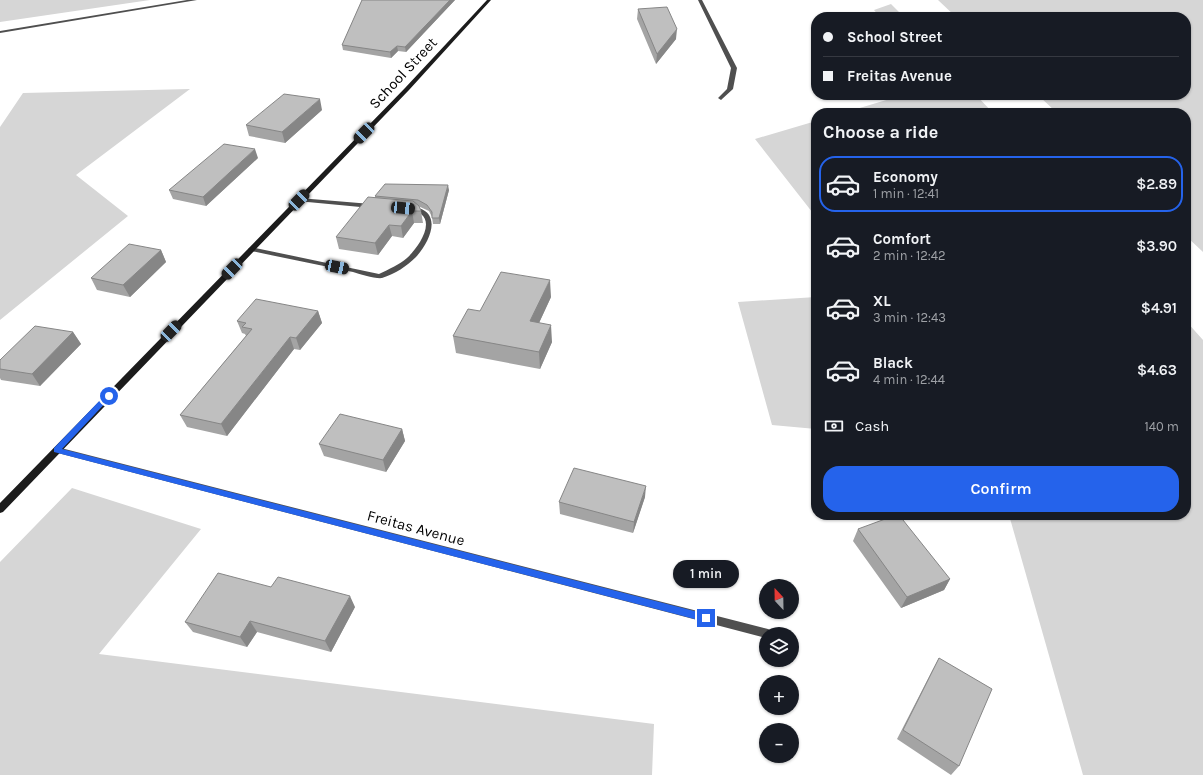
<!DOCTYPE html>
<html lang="en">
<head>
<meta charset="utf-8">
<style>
	body { margin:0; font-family:Karla,sans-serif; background:#20242c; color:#f1f3f6; height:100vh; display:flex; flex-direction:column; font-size:15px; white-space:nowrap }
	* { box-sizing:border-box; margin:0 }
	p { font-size:13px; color:#9ea1a6 }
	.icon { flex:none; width:22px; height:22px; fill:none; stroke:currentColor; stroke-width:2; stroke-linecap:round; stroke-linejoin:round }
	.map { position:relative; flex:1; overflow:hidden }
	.sheet { position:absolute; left:811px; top:108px; width:380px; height:412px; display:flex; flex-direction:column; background:#171b24; border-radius:16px; box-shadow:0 1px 3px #0004 }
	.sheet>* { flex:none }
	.banner { position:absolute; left:811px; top:12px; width:380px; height:88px; border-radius:16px; box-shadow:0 1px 3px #0004; display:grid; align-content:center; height:88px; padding:0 12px; background:#171b24 }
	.needle { width:26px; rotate:338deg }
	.fabs { position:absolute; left:759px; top:579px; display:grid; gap:8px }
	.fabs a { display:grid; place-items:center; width:40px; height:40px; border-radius:50%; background:#171b24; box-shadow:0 1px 3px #0004; font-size:20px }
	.end { position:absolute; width:18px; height:18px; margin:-9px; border:5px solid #2563eb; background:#fff; box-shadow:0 0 0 2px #fff }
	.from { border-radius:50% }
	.bubble { position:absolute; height:28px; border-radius:14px; background:#171b24; box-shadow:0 1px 3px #0004; font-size:13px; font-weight:600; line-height:28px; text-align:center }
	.car { position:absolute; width:12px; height:24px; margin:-12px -6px; border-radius:5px; box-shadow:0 0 3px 1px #0007; background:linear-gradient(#222 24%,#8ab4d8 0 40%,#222 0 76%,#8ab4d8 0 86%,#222 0) }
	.banner b { display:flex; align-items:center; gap:14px; height:38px; font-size:15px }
	.banner b+b { border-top:1px solid #363941 }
	.banner i { width:10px; height:10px; background:#f1f3f6 }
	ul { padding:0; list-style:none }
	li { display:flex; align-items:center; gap:12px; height:56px; margin:0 8px 6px; padding:0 4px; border:2px solid transparent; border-radius:16px }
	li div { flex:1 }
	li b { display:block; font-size:15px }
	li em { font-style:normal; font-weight:600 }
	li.selected { border-color:#2563eb }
	li>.icon { width:36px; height:36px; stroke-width:1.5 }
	h2 { padding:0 12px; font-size:18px; line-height:48px }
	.pay { display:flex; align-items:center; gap:10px; height:44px; padding:0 12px; font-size:15px }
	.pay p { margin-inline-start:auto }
	.primary-button { display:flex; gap:8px; margin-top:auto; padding:8px 12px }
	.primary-button a { flex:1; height:46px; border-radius:16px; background:#2563eb; color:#fff; font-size:16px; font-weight:600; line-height:46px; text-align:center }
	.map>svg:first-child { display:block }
</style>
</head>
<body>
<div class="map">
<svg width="1203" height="775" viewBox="0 0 1203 775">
	<rect width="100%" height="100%" fill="#fff"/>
	<path fill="#d6d6d6" d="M 0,0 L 150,0 L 0,22 Z
		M 938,0 L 1203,0 L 1203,252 L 1186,236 L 1186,113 L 1057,113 L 1038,95 L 1186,95 L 1186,17 L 956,17 Z
		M 891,4 L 904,17 L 880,17 L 874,10 Z
		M 190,89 L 76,175 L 128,216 L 0,320 L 0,127 L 23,93 Z
		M 903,95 L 976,95 L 993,113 L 843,113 Z
		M 816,121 L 816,217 L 755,139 Z
		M 816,297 L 816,429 L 772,425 L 738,302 Z
		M 1186,321 L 1203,340 L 1203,775 L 1083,775 L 1009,515 L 1186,515 Z
		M 72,488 L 201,529 L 99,654 L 654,724 L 652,775 L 0,775 L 0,562 Z"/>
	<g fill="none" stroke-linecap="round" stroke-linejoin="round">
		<path fill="#4f4f4f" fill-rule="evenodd" d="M 299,198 L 371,204 L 374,206 L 371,208 L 297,201 L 296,200 Z
			M 411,207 C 444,209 431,241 416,257 C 407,266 395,274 382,278 C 376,279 359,274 353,272 C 319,265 285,258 251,251 L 248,249 L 251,247 L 379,274 C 389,269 399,265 407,258 C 416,250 435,225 421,214 C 417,211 413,211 409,210 L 408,209 Z"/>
		<path fill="#4f4f4f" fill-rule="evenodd" d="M 187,0 L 197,0 L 0,33 L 0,31 Z
			M 698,0 L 702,0 L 737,68 L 733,89 L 721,100 L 718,98 L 727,89 L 731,68 Z
			M 57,447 L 768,629 L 772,631 L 773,634 L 766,634 L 766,638 L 54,452 L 53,450 L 54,448 Z"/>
		<path fill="#1c1c1c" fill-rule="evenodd" d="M 487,0 L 491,0 L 409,90 L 3,512 L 0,513 L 0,503 L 405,88 Z"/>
	</g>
	<path fill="#a4a4a4" d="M 362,0 L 455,0 L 406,52 L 398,51 L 391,58 L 343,50 L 342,45 Z
		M 638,9 L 676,39 L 656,64 L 637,19 Z
		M 322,110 L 285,143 L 249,136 L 246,125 Z
		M 258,158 L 206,206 L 173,199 L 169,190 Z
		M 449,190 L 440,224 L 433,224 L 432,217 L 429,211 L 418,206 L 421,211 L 423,223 L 414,223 L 403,238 L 392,236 L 378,255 L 339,249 L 336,237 L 375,198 L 375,196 Z
		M 161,250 L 166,262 L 130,297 L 97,290 L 91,278 Z
		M 551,297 L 539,323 L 552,342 L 540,369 L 456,353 L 453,336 L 480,311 Z
		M 318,311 L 322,323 L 300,350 L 294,349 L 227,436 L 187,427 L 180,415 L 246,336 L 245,334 L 242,333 L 237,321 Z
		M 73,332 L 81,344 L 40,386 L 1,380 L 0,378 L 0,360 Z
		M 402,429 L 405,441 L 386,472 L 324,456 L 319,444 Z
		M 645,497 L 633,533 L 560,514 L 559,502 Z
		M 858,529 L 950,579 L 944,590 L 901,608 L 853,541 Z
		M 271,587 L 355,607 L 331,652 L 257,632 L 247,647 L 193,632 L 185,622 Z
		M 939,658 L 959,766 L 951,775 L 897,739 L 933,669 Z"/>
	<path fill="#868686" d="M 450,0 L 455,0 L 406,52 L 405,47 Z
		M 677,29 L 676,39 L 656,64 L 657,54 Z
		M 397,46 L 398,51 L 391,58 L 390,52 Z
		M 320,99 L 322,110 L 285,143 L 282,132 Z
		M 255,149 L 258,158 L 206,206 L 203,197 Z
		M 448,185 L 449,190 L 440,224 L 439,218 Z
		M 412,211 L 414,223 L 403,238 L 401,226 Z
		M 389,225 L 392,236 L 378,255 L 375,243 Z
		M 161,250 L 166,262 L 130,297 L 123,285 Z
		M 550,280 L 551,297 L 532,338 L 530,321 Z
		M 318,311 L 322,323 L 300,350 L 296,338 Z
		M 551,325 L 552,342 L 540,369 L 539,352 Z
		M 73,332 L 81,344 L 40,386 L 32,374 Z
		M 290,337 L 294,349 L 227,436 L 221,424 Z
		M 402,429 L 405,441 L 386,472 L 383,460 Z
		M 646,486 L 645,497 L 633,533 L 634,522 Z
		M 950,579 L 944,590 L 901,608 L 907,597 Z
		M 350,596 L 355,607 L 331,652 L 325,641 Z
		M 250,621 L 257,632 L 247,647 L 240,637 Z"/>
	<path fill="#bfbfbf" stroke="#868686" d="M 362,0 L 450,0 L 405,47 L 397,46 L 390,52 L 342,45 Z
		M 667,7 L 677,29 L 657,54 L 638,9 Z
		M 284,94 L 320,99 L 282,132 L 246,125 Z
		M 224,144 L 255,149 L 203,197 L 169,190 Z
		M 385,184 L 448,185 L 439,218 L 432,218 L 432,212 L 427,205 L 418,200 L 375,196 Z
		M 368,197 L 413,201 L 419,206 L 421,211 L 412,211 L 401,226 L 389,225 L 375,243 L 336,237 Z
		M 129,244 L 161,250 L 123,285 L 91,278 Z
		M 501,272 L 550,280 L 530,321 L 551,325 L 539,352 L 453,336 L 468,309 L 480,311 Z
		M 256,299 L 318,311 L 296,338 L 290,337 L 221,424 L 180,415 L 252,329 L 242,327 L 246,323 L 237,321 Z
		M 35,326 L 73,332 L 32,374 L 0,369 L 0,360 Z
		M 340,414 L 402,429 L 383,460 L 319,444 Z
		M 574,468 L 646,486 L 634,522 L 559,502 Z
		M 896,515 L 899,515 L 950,579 L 907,597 L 858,529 Z
		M 218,573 L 271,587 L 278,577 L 350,596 L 325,641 L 250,621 L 240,637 L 185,622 Z
		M 939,658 L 992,689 L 959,766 L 903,730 Z"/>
	<path fill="#2563eb" d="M 106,394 L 109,394 L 112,396 L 62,449 L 706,614 L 710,618 L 706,622 L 54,452 L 54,448 Z"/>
	<g text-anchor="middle" stroke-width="3" stroke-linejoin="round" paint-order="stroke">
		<g font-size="15" fill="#000" stroke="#fff">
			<text transform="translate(403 73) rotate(-47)" y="5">School Street</text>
			<text transform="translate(416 528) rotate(15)" y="5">Freitas Avenue</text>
		</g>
	</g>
</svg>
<div class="fabs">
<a><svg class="needle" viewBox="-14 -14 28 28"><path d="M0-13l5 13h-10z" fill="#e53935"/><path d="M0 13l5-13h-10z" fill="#9ea1a6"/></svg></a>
<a><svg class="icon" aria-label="layers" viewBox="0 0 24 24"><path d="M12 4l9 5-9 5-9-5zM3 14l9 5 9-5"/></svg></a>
<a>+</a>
<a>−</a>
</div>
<i class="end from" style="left:109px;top:396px"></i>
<i class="end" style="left:706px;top:618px"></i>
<div class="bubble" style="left:673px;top:560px;width:66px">1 min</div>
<i class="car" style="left:364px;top:133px;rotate:224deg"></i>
<i class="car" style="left:299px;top:200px;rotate:44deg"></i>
<i class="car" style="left:403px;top:208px;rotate:95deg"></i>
<i class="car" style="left:337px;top:267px;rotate:102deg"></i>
<i class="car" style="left:232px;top:269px;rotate:224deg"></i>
<i class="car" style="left:171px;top:331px;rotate:44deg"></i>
<div class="banner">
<b><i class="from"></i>School Street</b>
<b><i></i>Freitas Avenue</b>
</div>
<section class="sheet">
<h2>Choose a ride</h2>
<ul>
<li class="selected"><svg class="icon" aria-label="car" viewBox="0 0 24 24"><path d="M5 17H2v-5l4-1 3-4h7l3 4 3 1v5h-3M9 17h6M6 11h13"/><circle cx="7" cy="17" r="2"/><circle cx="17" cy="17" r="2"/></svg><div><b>Economy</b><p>1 min · 12:41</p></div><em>$2.89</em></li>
<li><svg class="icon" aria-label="car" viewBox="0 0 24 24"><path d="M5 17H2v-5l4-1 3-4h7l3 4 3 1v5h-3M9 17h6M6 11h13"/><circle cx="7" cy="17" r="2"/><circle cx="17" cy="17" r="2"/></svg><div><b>Comfort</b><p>2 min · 12:42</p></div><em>$3.90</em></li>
<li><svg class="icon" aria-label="car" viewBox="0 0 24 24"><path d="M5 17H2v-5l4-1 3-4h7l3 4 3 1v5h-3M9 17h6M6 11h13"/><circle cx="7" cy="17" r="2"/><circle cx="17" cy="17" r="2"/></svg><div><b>XL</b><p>3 min · 12:43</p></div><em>$4.91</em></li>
<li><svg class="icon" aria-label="car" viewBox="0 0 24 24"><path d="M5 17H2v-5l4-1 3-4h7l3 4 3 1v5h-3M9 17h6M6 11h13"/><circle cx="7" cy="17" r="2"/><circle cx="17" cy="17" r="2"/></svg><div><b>Black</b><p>4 min · 12:44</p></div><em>$4.63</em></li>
</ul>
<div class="pay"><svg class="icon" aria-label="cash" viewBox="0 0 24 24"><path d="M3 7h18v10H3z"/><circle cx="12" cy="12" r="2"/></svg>Cash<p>140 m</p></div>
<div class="primary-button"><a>Confirm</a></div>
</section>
</div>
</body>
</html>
